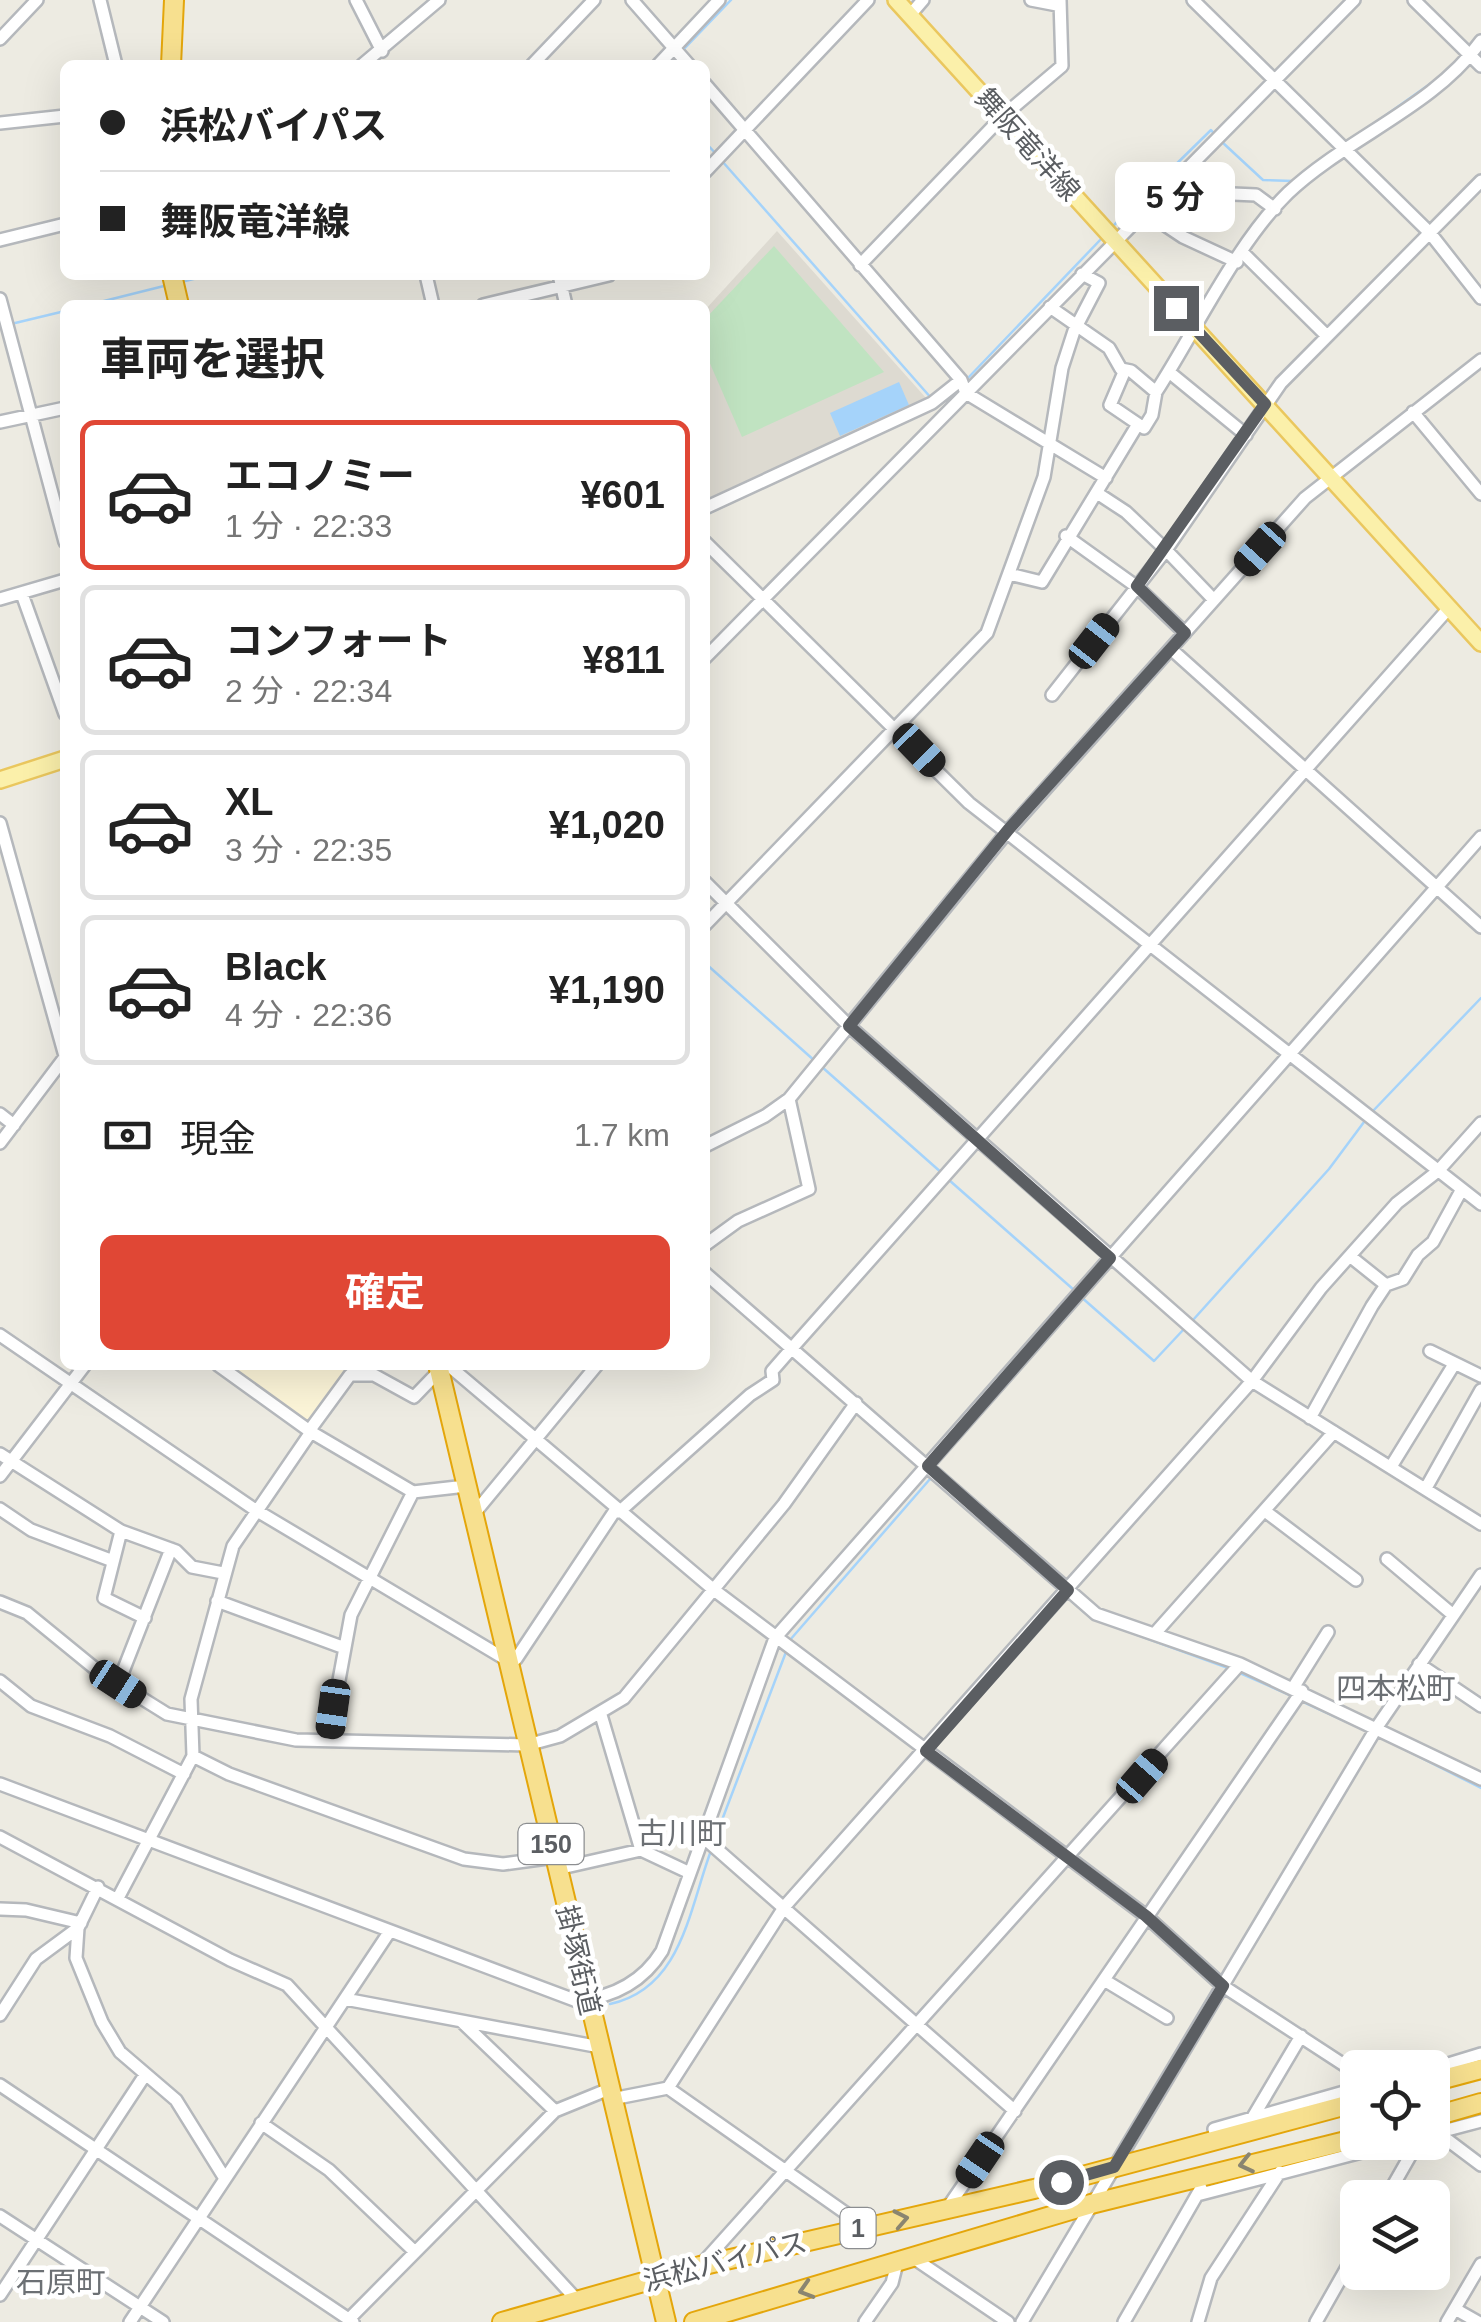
<!DOCTYPE html>
<html lang="ja">
<head>
<meta charset="utf-8">
<style>
	body { margin:0; font-family:Helvetica,"Noto Sans JP",sans-serif; background:#f2f2f2; color:#222; height:100vh; display:flex; flex-direction:column; font-size:38px; white-space:nowrap }
	* { box-sizing:border-box; margin:0 }
	p { font-size:32px; color:#767676 }
	.icon { flex:none; width:55px; height:55px; fill:none; stroke:currentColor; stroke-width:2; stroke-linecap:round; stroke-linejoin:round }
	.map { position:relative; flex:1; overflow:hidden }
	.drawer { position:absolute; left:60px; top:300px; width:650px; height:1070px; display:flex; flex-direction:column; background:#fff; border-radius:15px; box-shadow:0 10px 40px #0002 }
	.drawer>* { flex:none }
	.guide { position:absolute; left:60px; top:60px; width:650px; height:220px; border-radius:15px; box-shadow:0 10px 40px #0002; display:grid; align-content:center; height:220px; padding:0 40px; background:#fff }
	.tools { position:absolute; left:1340px; top:2050px; display:grid; gap:20px }
	.tools a { display:grid; place-items:center; width:110px; height:110px; border-radius:15px; background:#fff; box-shadow:0 10px 40px #0002; font-size:50px }
	.end { position:absolute; width:45px; height:45px; margin:-22px; border:12px solid #5b5e62; background:#fff; box-shadow:0 0 0 5px #fff }
	.from { border-radius:50% }
	.bubble { position:absolute; height:70px; border-radius:15px; background:#fff; box-shadow:0 10px 40px #0002; font-size:32px; font-weight:700; line-height:70px; text-align:center }
	.car { position:absolute; width:30px; height:60px; margin:-30px -15px; border-radius:12px; box-shadow:0 0 8px 2px #0007; background:linear-gradient(#222 24%,#8ab4d8 0 40%,#222 0 76%,#8ab4d8 0 86%,#222 0) }
	.guide b { display:flex; align-items:center; gap:35px; height:95px; font-size:38px }
	.guide b+b { border-top:2px solid #e0e0e0 }
	.guide i { width:25px; height:25px; background:#222 }
	ul { padding:0; list-style:none }
	li { display:flex; align-items:center; gap:30px; height:150px; margin:0 20px 15px; padding:0 20px; border:5px solid #e0e0e0; border-radius:15px }
	li div { flex:1 }
	li b { display:block; font-size:38px }
	li em { font-style:normal; font-weight:700 }
	li.current { border-color:#e04735 }
	li>.icon { width:90px; height:90px; stroke-width:1.5 }
	h2 { padding:0 40px; font-size:45px; line-height:120px }
	.pay { display:flex; align-items:center; gap:25px; height:110px; padding:0 40px; font-size:38px }
	.pay p { margin-inline-start:auto }
	.button { display:flex; gap:20px; margin-top:auto; padding:20px 40px }
	.button a { flex:1; height:115px; border-radius:15px; background:#e04735; color:#fff; font-size:40px; font-weight:700; line-height:115px; text-align:center }
	.map>svg:first-child { display:block }
</style>
</head>
<body>
<div class="map">
<svg width="1481" height="2322" viewBox="0 0 1481 2322">
	<rect width="100%" height="100%" fill="#edebe2"/>
	<path fill="#fcf5d8" d="M 229,1365 L 380,1365 L 380,1371 L 366,1368 L 346,1373 L 309,1422 Z"/>
	<path fill="#dddad1" d="M 777,231 L 926,398 L 705,502 L 705,310 Z"/>
	<path fill="#c0e3c1" d="M 774,246 L 884,372 L 742,437 L 705,352 L 705,319 Z"/>
	<path fill="#a5d3fa" d="M 899,382 L 909,405 L 840,436 L 830,413 Z"/>
	<g fill="none" stroke-linecap="round" stroke-linejoin="round">
		<path stroke="#a5d3fa" stroke-width="2.5" d="M 684,49 L 731,0
			M 1365,130 L 1444,74
			M 705,142 L 717,155
			M 1222,142 L 1263,180 L 1293,181
			M 722,161 L 932,399
			M 1112,227 L 1211,130 L 1216,136
			M 181,282 L 210,275
			M 88,305 L 168,285
			M 11,324 L 65,311
			M 967,379 L 1103,237
			M 705,515 L 789,475
			M 705,963 L 816,1062
			M 822,1067 L 943,1174
			M 1372,1112 L 1481,998
			M 949,1180 L 1074,1290
			M 1080,1296 L 1154,1361 L 1184,1329
			M 1193,1320 L 1329,1169 L 1367,1118
			M 970,1511 L 1061,1592
			M 1067,1597 L 1091,1618 L 1228,1668
			M 790,1640 L 930,1479 L 934,1480
			M 1240,1673 L 1292,1696
			M 1299,1700 L 1369,1732
			M 1376,1735 L 1481,1788
			M 714,1841 L 786,1652
			M 610,2004 C 683,1988 689,1908 712,1848"/>
		<g stroke="#b5b8bc" stroke-width="16">
			<path id="minor" d="M 100,0 L 116,65
				M 356,0 L 382,51
				M 632,0 L 689,65
				M 1031,0 L 1057,5
				M 1193,0 L 1430,233 L 1481,298
				M 1414,0 L 1481,66
				M 910,15 L 923,0
				M 0,39 L 37,0
				M 362,65 L 439,0
				M 532,65 L 594,0
				M 658,65 L 719,0
				M 705,84 L 961,380 L 966,393 L 1106,478
				M 0,123 L 65,116
				M 705,172 L 868,0
				M 1164,191 L 1256,195 L 1275,209
				M 1144,211 L 1183,237 L 1237,262
				M 0,240 L 65,224
				M 1243,253 L 1327,336
				M 860,265 L 1003,116 L 1062,66 L 1060,0
				M 426,275 L 433,305
				M 559,275 L 566,305
				M 0,299 L 65,542
				M 483,305 L 609,275
				M 1050,307 L 1109,348 L 1121,369 L 1131,371 L 1156,392
				M 1125,370 L 1110,405 L 1138,424
				M 1169,372 L 1246,435
				M 1413,412 L 1481,494
				M 0,422 L 65,408
				M 1097,493 L 1126,512 L 1166,550 L 1281,383 L 1481,181
				M 705,508 L 932,403 L 961,380
				M 1066,536 L 1137,587 L 1185,633
				M 705,542 L 969,803 L 1481,1204
				M 1009,574 L 1042,582 L 1138,424 L 1144,428 L 1152,415 L 1156,392 C 1196,330 1236,244 1288,193 C 1346,138 1434,107 1481,41
				M 22,594 L 65,714
				M 0,599 L 65,580
				M 1171,649 L 1481,927
				M 705,658 L 1354,0
				M 1052,695 L 1166,550 L 1214,600
				M 0,823 L 65,1056
				M 705,882 L 849,1026 L 1252,1381 L 1481,1524
				M 705,925 L 987,633 L 1044,477 L 1062,368 L 1074,331 L 1099,283 L 1082,274
				M 0,1114 L 14,1125
				M 0,1143 L 65,1057
				M 705,1146 L 765,1116 L 789,1099 L 1008,831 L 1305,498 L 1481,360
				M 705,1245 L 738,1221 L 809,1189 L 789,1099
				M 1351,1257 L 1386,1285
				M 705,1273 L 1096,1614 L 1240,1664 L 1481,1779
				M 0,1335 L 254,1509 L 507,1660 L 516,1659 L 616,1509
				M 1430,1351 L 1481,1376
				M 218,1365 L 311,1432 L 413,1492 L 466,1486
				M 448,1365 L 714,1590 L 1146,1916 L 1223,1986 L 1358,2074
				M 1310,1418 L 1372,1306 L 1386,1285 L 1403,1279 L 1418,1255 L 1433,1242 L 1462,1189
				M 309,1431 L 350,1375 L 374,1375 L 414,1397 L 442,1368
				M 0,1454 L 121,1531 L 176,1551 L 192,1567 L 223,1573
				M 1392,1465 L 1453,1366
				M 0,1476 L 85,1365
				M 1426,1488 L 1481,1390
				M 0,1509 L 31,1530 L 113,1561
				M 1265,1511 L 1356,1580
				M 619,1512 L 750,1395 L 773,1380 L 772,1371 L 793,1347 L 1449,608
				M 473,1515 L 597,1365
				M 121,1531 L 104,1598 L 145,1618
				M 1387,1559 L 1452,1614
				M 217,1601 L 342,1647
				M 0,1602 L 27,1613 L 98,1671 L 167,1714 L 296,1740 L 527,1745 L 560,1736 L 624,1698 L 784,1504 L 856,1403
				M 1157,1631 L 1334,1432
				M 1419,1664 L 1481,1706
				M 0,1681 L 31,1706 L 110,1736 L 184,1774
				M 118,1684 L 171,1549
				M 1293,1688 L 1328,1632
				M 601,1715 L 641,1850
				M 328,1740 L 351,1615 L 413,1492
				M 193,1756 L 229,1774 L 464,1859 L 503,1864 L 555,1857
				M 0,1784 L 577,2001 C 613,1997 643,1982 662,1951 L 775,1638 L 1481,837
				M 0,1837 L 230,1960 L 287,1985 L 576,2299
				M 703,1837 L 1015,2111
				M 557,1869 L 641,1850 L 690,1873
				M 118,1898 L 193,1756 L 191,1699 L 233,1546 L 311,1432
				M 0,1909 L 26,1910 L 81,1923
				M 78,1928 L 76,1958 L 102,2022 L 120,2052 L 176,2100 L 224,2177
				M 1104,1980 L 1167,2018
				M 345,1999 L 600,2047
				M 0,2015 L 36,1959 L 78,1928 L 98,1887
				M 461,2021 L 555,2111
				M 1432,2069 L 1481,2054
				M 0,2085 L 353,2322
				M 668,2088 L 864,2226
				M 612,2099 L 668,2088 L 785,1906 L 1252,1381 L 1321,1288 L 1397,1203 L 1438,1171 L 1481,1123
				M 1253,2117 L 1301,2036
				M 261,2123 L 329,2170 L 415,2252
				M 1437,2132 L 1481,2165
				M 1432,2134 L 1481,2121
				M 1217,2140 L 1214,2129 L 1358,2088
				M 1201,2194 L 1400,2142
				M 1386,2198 L 1418,2142
				M 948,2207 L 1302,1691
				M 0,2216 L 163,2322
				M 912,2257 L 1008,2322
				M 700,2266 L 1240,1664
				M 0,2295 L 145,2075
				M 1455,2309 L 1478,2322
				M 349,2319 L 555,2111 L 609,2089
				M 130,2322 L 390,1931
				M 865,2322 L 892,2283 L 897,2263
				M 1022,2322 L 1377,1727 L 1481,1575
				M 1124,2322 L 1201,2188
				M 1198,2322 L 1211,2278 L 1280,2172
				M 1316,2322 L 1358,2248
				M 1447,2322 L 1481,2264"/>
		</g>
		<g stroke="#eac75e" stroke-width="20">
			<path id="major" d="M 896,0 L 1481,643
				M 0,780 L 65,759"/>
		</g>
		<g stroke="#e4a60b" stroke-width="22">
			<path id="highway" d="M 171,65 L 174,0
				M 172,275 L 179,305
				M 438,1365 L 666,2322
				M 1432,2082 L 1481,2069
				M 1432,2117 L 1481,2103
				M 502,2322 L 700,2266 L 1034,2189 L 1358,2102
				M 694,2322 L 1091,2204 L 1358,2138"/>
		</g>
		<use href="#minor" stroke="#fff" stroke-width="11"/>
		<use href="#major" stroke="#fbf0aa" stroke-width="15"/>
		<use href="#highway" stroke="#f7e08f" stroke-width="18"/>
	</g>
	<defs><path id="oneway-chevron" d="M-2-3.5L2.5 0L-2 3.5" fill="none" stroke-width="1.6" stroke-linecap="round" stroke-linejoin="round" transform="scale(2.5)"/></defs>
	<g stroke="#8a8570">
		<use href="#oneway-chevron" transform="translate(1246 2164) rotate(167)"/>
		<use href="#oneway-chevron" transform="translate(901 2219) rotate(-11)"/>
		<use href="#oneway-chevron" transform="translate(806 2290) rotate(163)"/>
	</g>
	<g fill="none" stroke-linecap="round" stroke-linejoin="round">
		<path stroke="#5b5e62" stroke-width="12" d="M 1061,2182 L 1114,2167 L 1223,1986 L 1146,1916 L 926,1751 L 1068,1590 L 928,1466 L 1110,1258 L 849,1026 L 1008,830 L 1185,633 L 1137,586 L 1265,404 L 1176,308"/>
	</g>
	<g text-anchor="middle" stroke-width="9" stroke-linejoin="round" paint-order="stroke">
		<g fill="#fff" stroke="#8c8e91" stroke-width="2.5">
			<rect x="518.5" y="1824" width="65" height="40" rx="8"/>
			<rect x="840.5" y="2208" width="35" height="40" rx="8"/>
		</g>
		<g font-size="25" font-weight="bold" fill="#5b5e62">
			<text x="551" y="1853">150</text>
			<text x="858" y="2237">1</text>
		</g>
		<g font-size="28" fill="#5b5e62" stroke="#fff">
			<text transform="translate(1028 144) rotate(48)" y="10">舞阪竜洋線</text>
			<text transform="translate(579 1960) rotate(77)" y="10">掛塚街道</text>
			<text transform="translate(725 2261) rotate(-14)" y="10">浜松バイパス</text>
		</g>
		<g font-size="30" fill="#6c7074" stroke="#fff">
			<text x="1396" y="1699">四本松町</text>
			<text x="682" y="1844">古川町</text>
			<text x="61" y="2293">石原町</text>
		</g>
	</g>
</svg>
<div class="tools">
<a><svg class="icon" aria-label="locate" viewBox="0 0 24 24"><circle cx="12" cy="12" r="6"/><path d="M12 2v4M12 18v4M2 12h4M18 12h4"/></svg></a>
<a><svg class="icon" aria-label="layers" viewBox="0 0 24 24"><path d="M12 4l9 5-9 5-9-5zM3 14l9 5 9-5"/></svg></a>
</div>
<i class="end from" style="left:1061px;top:2182px"></i>
<i class="end" style="left:1176px;top:308px"></i>
<div class="bubble" style="left:1115px;top:162px;width:120px">5 分</div>
<i class="car" style="left:1260px;top:549px;rotate:222deg"></i>
<i class="car" style="left:1094px;top:641px;rotate:38deg"></i>
<i class="car" style="left:919px;top:750px;rotate:136deg"></i>
<i class="car" style="left:118px;top:1684px;rotate:123deg"></i>
<i class="car" style="left:333px;top:1709px;rotate:188deg"></i>
<i class="car" style="left:1142px;top:1776px;rotate:41deg"></i>
<i class="car" style="left:980px;top:2160px;rotate:214deg"></i>
<div class="guide">
<b><i class="from"></i>浜松バイパス</b>
<b><i></i>舞阪竜洋線</b>
</div>
<section class="drawer">
<h2>車両を選択</h2>
<ul>
<li class="current"><svg class="icon" aria-label="car" viewBox="0 0 24 24"><path d="M5 17H2v-5l4-1 3-4h7l3 4 3 1v5h-3M9 17h6M6 11h13"/><circle cx="7" cy="17" r="2"/><circle cx="17" cy="17" r="2"/></svg><div><b>エコノミー</b><p>1 分 · 22:33</p></div><em>¥601</em></li>
<li><svg class="icon" aria-label="car" viewBox="0 0 24 24"><path d="M5 17H2v-5l4-1 3-4h7l3 4 3 1v5h-3M9 17h6M6 11h13"/><circle cx="7" cy="17" r="2"/><circle cx="17" cy="17" r="2"/></svg><div><b>コンフォート</b><p>2 分 · 22:34</p></div><em>¥811</em></li>
<li><svg class="icon" aria-label="car" viewBox="0 0 24 24"><path d="M5 17H2v-5l4-1 3-4h7l3 4 3 1v5h-3M9 17h6M6 11h13"/><circle cx="7" cy="17" r="2"/><circle cx="17" cy="17" r="2"/></svg><div><b>XL</b><p>3 分 · 22:35</p></div><em>¥1,020</em></li>
<li><svg class="icon" aria-label="car" viewBox="0 0 24 24"><path d="M5 17H2v-5l4-1 3-4h7l3 4 3 1v5h-3M9 17h6M6 11h13"/><circle cx="7" cy="17" r="2"/><circle cx="17" cy="17" r="2"/></svg><div><b>Black</b><p>4 分 · 22:36</p></div><em>¥1,190</em></li>
</ul>
<div class="pay"><svg class="icon" aria-label="cash" viewBox="0 0 24 24"><path d="M3 7h18v10H3z"/><circle cx="12" cy="12" r="2"/></svg>現金<p>1.7 km</p></div>
<div class="button"><a>確定</a></div>
</section>
</div>
</body>
</html>
